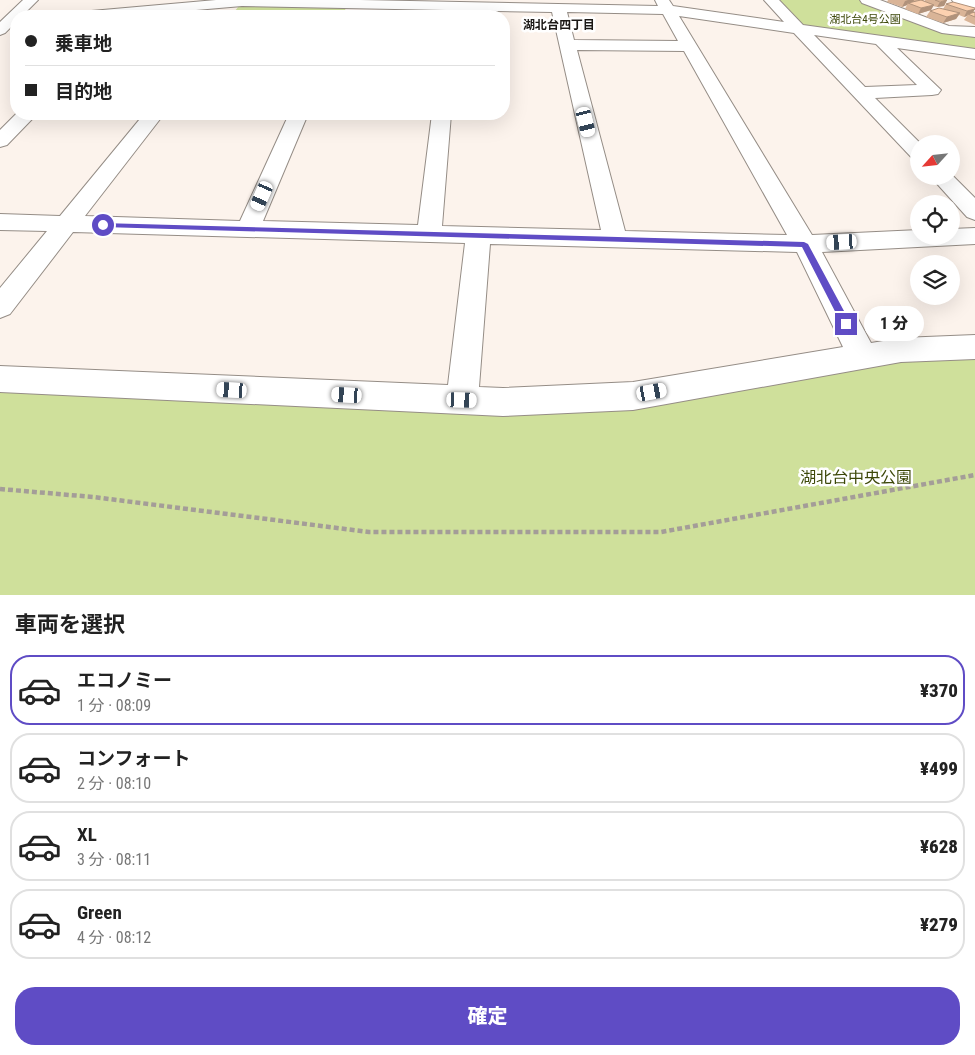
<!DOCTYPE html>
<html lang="ja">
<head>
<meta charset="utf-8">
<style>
	body { margin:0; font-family:"Roboto Condensed","Noto Sans JP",sans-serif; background:#f6f6f6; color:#222; height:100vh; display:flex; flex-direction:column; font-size:19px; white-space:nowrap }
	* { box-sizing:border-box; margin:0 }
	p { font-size:16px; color:#767676 }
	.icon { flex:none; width:28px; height:28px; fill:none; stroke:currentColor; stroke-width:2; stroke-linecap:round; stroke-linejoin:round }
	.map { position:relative; height:595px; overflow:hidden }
	.sheet { display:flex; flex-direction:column; background:#fff; flex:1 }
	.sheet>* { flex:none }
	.hud { position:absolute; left:10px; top:10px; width:500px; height:110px; border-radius:20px; box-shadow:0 5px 20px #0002; display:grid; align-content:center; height:110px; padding:0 15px; background:#fff }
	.needle { width:32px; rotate:243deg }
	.fabs { position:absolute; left:910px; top:135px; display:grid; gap:10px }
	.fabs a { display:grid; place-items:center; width:50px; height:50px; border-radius:50%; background:#fff; box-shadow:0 5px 20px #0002; font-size:25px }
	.end { position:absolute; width:22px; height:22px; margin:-11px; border:6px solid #5f4cc5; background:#fff; box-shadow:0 0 0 2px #fff }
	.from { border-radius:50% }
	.bubble { position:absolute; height:35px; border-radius:18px; background:#fff; box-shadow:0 5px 20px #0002; font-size:16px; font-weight:800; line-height:35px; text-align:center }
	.car { position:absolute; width:15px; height:30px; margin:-15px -8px; border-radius:6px; box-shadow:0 0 4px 1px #0007; background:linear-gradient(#fff 24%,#345 0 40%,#fff 0 76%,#345 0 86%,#fff 0) }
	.hud b { display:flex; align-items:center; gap:18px; height:48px; font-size:19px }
	.hud b+b { border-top:1px solid #e0e0e0 }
	.hud i { width:12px; height:12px; background:#222 }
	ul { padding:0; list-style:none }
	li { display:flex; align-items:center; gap:15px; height:70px; margin:0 10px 8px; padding:0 5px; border:2px solid #e0e0e0; border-radius:20px }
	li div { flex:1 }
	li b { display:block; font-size:19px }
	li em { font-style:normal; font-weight:800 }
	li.active { border-color:#5f4cc5 }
	li>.icon { width:45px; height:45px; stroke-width:1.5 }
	h2 { padding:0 15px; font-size:22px; line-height:60px }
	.action { display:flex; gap:10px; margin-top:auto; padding:10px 15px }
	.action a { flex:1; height:58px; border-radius:20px; background:#5f4cc5; color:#fff; font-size:20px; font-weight:800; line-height:58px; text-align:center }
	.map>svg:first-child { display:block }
</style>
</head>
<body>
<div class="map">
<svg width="975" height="595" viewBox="0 0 975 595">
	<rect width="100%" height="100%" fill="#fcf3ec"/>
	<path fill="#cfe09b" d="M 771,0 L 867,0 L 947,30 L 975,32 L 975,54 L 798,29 Z
		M 242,2 L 348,4 L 342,16 L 231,16 Z
		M 975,347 L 975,595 L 0,595 L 0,380 L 503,402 Z"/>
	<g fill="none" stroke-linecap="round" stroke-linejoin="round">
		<g stroke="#958d86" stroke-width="2">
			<path id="minor" d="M 23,0 L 38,0 L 22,16 L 16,16 L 16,22 L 5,33 L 0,35 L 0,22 Z
				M 216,0 L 360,0 L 658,6 L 655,0 L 669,0 L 673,6 L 784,22 L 764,0 L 779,0 L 803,25 L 975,49 L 975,59 L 897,48 L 941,90 L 938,94 L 932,95 L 875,98 L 921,144 L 919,144 L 919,160 L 912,158 L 794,33 L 679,16 L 812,235 L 919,230 L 919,236 L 951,236 L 951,229 L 975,228 L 975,244 L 822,252 L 871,343 L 901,338 L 975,335 L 975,359 L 901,362 L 633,410 L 503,416 L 0,392 L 0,366 L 448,385 L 465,243 L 73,232 L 10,314 L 0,318 L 0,288 L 47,231 L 0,230 L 0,214 L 60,216 L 144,114 L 164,114 L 85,216 L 240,221 L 289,114 L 308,114 L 263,221 L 418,225 L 432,114 L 451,114 L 442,226 L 601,230 L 552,12 L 242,6 L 127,16 L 73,16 L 75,13 L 80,12 ZM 567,12 L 663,14 L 678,41 L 574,40 ZM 814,35 L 876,44 L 917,85 L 865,87 ZM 577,50 L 684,51 L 787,235 L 625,231 ZM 490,244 L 797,252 L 843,347 L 633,382 L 503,388 L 479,387 Z
				M 860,0 L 880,0 L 949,26 L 975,27 L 975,37 L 942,33 L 862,3 Z
				M 952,0 L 975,0 L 975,9 L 954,3 Z
				M 16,114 L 37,114 L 7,145 L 0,147 L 0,130 Z
				M 951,174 L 975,198 L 975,220 L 967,217 L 930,176 L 951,176 Z"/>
		</g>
		<path stroke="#a49d98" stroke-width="4.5" stroke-dasharray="5 3" stroke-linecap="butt" d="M 0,489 L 93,497 L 369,532 L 661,532 L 975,475"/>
		<use href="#minor" fill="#fff" fill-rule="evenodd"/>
	</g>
	<path fill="#d9b497" d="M 888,0 L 925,0 L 923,1 L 925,1 L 925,0 L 947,0 L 944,6 L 937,7 L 933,6 L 931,10 L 918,14 L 905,9 L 907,5 L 902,7 L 887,2 Z
		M 946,4 L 975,8 L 973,13 L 975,12 L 975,25 L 964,20 L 967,16 L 964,17 L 959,15 L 956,19 L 943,23 L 926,17 L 930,11 L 943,9 Z"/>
	<path fill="#b0927b" d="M 908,0 L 914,0 L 913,3 L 908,3 L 907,5 L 902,7 L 905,1 Z
		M 947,0 L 944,6 L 937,7 L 940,2 Z
		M 934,5 L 931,10 L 918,14 L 921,8 Z
		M 975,9 L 972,14 L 968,14 L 967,16 L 964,17 L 967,11 Z
		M 960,13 L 956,19 L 943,23 L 947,17 Z"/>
	<path fill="#fcd1b0" stroke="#b0927b" d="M 921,0 L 934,5 L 921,8 L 908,3 Z
		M 935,0 L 947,0 L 940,2 Z
		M 953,2 L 975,8 L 975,9 L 967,11 L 946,4 Z
		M 939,8 L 960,13 L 947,17 L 930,11 Z
		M 975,12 L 975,17 L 968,14 Z"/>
	<path fill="#5f4cc5" d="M 101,223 L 804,242 L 808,244 L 851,324 L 846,328 L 843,327 L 802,247 L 103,227 L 100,225 Z"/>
	<g text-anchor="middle" stroke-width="5" stroke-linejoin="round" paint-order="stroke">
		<g font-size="11" fill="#3d4809" stroke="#fff">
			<text x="865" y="23">湖北台4号公園</text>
		</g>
		<g font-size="12" font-weight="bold" fill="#1b1815" stroke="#fff">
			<text x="559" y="29">湖北台四丁目</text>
		</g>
		<g font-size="16" fill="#3d4809" stroke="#fff">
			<text x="856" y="483">湖北台中央公園</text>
		</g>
	</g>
</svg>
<div class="fabs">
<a><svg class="needle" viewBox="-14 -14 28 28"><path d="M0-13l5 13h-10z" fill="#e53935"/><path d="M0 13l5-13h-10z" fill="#767676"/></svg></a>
<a><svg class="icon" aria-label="locate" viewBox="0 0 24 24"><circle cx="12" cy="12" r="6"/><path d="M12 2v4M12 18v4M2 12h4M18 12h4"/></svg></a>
<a><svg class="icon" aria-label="layers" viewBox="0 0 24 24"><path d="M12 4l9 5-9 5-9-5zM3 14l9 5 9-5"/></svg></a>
</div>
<i class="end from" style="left:103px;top:225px"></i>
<i class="end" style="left:846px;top:324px"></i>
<div class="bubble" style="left:864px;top:306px;width:60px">1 分</div>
<i class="car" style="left:586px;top:122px;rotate:166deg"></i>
<i class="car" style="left:262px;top:196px;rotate:204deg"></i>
<i class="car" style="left:842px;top:242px;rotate:267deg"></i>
<i class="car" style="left:232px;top:390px;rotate:273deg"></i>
<i class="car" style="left:652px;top:392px;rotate:80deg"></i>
<i class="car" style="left:347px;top:395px;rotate:273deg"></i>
<i class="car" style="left:462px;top:400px;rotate:92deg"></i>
<div class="hud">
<b><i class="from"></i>乗車地</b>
<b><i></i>目的地</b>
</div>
</div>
<section class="sheet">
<h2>車両を選択</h2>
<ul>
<li class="active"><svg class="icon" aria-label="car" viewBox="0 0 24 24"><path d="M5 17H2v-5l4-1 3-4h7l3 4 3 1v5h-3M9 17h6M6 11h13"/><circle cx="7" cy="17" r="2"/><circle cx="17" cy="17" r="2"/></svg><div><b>エコノミー</b><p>1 分 · 08:09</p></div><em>¥370</em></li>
<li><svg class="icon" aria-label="car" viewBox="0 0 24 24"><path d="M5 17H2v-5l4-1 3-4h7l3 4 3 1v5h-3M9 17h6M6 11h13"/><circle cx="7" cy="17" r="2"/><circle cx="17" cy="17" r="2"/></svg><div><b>コンフォート</b><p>2 分 · 08:10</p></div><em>¥499</em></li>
<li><svg class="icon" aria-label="car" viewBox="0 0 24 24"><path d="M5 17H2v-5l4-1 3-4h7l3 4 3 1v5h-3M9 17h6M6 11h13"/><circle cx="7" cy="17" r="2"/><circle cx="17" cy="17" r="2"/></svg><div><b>XL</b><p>3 分 · 08:11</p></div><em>¥628</em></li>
<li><svg class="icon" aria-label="car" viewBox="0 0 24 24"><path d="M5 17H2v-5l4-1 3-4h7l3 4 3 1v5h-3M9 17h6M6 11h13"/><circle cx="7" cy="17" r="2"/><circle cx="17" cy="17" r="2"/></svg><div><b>Green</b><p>4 分 · 08:12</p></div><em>¥279</em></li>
</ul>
<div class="action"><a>確定</a></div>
</section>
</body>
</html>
